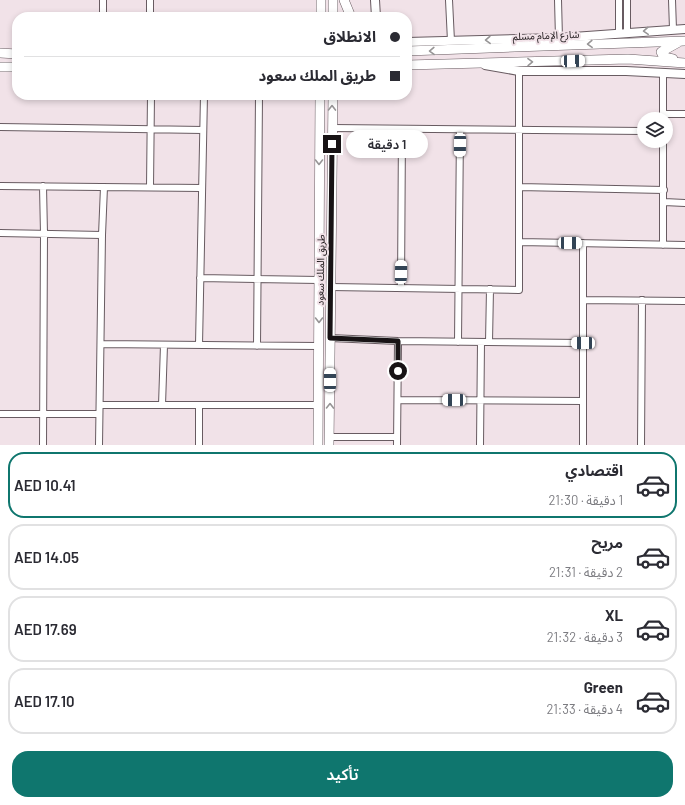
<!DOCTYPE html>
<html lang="ar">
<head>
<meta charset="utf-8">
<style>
	body { margin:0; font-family:Barlow,"Noto Sans Arabic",sans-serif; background:#f2f2f3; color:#2b2b33; direction:rtl; height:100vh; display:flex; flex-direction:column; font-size:15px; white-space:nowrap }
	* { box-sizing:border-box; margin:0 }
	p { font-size:13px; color:#7c7c81 }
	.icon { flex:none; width:22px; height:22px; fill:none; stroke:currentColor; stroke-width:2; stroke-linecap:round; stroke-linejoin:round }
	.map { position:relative; height:445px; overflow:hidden; direction:ltr }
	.drawer { display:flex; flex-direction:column; background:#fff; flex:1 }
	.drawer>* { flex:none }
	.guide { position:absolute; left:12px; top:12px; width:400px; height:88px; border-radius:16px; box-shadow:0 2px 6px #0003; direction:rtl; display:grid; align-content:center; height:88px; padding:0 12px; background:#fff }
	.buttons { position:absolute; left:637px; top:112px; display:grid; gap:8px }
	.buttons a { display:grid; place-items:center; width:36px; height:36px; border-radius:50%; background:#fff; box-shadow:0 2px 6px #0003; font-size:20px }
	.end { position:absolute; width:18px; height:18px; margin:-9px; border:5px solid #181315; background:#fff; box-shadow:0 0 0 2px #fff }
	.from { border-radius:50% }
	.bubble { position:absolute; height:28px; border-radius:14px; background:#fff; box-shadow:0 2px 6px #0003; font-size:13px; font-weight:600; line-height:28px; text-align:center; direction:rtl }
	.car { position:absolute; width:12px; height:24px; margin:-12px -6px; border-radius:5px; box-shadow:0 0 3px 1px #0007; background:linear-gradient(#fff 24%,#345 0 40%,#fff 0 76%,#345 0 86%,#fff 0) }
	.guide b { display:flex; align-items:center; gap:14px; height:38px; font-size:15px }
	.guide b+b { border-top:1px solid #e1e1e2 }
	.guide i { width:10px; height:10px; background:#2b2b33 }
	ul { padding:7px 0 0; list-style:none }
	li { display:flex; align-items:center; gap:12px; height:66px; margin:0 8px 6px; padding:0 4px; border:2px solid #e1e1e2; border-radius:16px }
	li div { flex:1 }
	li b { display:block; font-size:15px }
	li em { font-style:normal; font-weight:600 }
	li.active { border-color:#0f766e }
	li>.icon { width:36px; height:36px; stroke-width:1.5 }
	.action { display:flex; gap:8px; margin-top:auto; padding:8px 12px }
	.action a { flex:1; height:46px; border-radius:16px; background:#0f766e; color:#fff; font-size:16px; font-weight:600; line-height:46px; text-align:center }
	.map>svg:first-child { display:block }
</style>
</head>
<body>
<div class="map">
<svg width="685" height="445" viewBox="0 0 685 445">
	<rect width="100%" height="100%" fill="#f1e2e8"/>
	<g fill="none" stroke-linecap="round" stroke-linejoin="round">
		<g stroke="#685b61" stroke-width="8">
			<path id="minor" d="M 150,0 L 150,17
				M 449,0 L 451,41
				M 558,0 L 559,38
				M 619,0 L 619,33
				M 627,0 L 627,33
				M 672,0 L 673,29
				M 103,17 L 103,0
				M 663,73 L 663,119
				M 663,114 L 685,114
				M 0,127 L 203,130
				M 332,128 L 644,131
				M 0,186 L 202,188
				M 150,187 L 151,95
				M 519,187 L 664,190
				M 664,202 L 685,203
				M 0,233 L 102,235
				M 519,242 L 685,245
				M 663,245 L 663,141
				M 200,278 L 319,280
				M 331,287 L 519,290 L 519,71
				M 401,288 L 402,129
				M 583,300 L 685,301
				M 330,338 L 398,341 L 583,343
				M 458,342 L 460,130
				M 489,342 L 490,289
				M 101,344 L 319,346
				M 199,345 L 204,95
				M 257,346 L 259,95
				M 398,400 L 583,401
				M 100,405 L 319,405
				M 162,405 L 164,345
				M 0,414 L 99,414
				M 329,437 L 397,437
				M 43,445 L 44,234 L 43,186
				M 99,445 L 102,235 L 104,187
				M 199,445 L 199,405
				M 397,445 L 398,341
				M 480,445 L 481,342
				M 583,445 L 583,243
				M 641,445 L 642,300"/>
		</g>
		<g stroke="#685b61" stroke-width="10">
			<path id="tertiary" d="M 375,0 L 376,17
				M 407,42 L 559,38 L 685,29
				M 485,65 L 519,71 L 626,71 L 685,74"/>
		</g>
		<g stroke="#685b61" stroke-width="10">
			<path id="secondary" d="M 344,0 L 351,17
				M 321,17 L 321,0
				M 333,17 L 333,0
				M 407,51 L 685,41
				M 0,53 L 17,54
				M 673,59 L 664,57 L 661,52 L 679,42
				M 407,65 L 628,59 L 685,63
				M 0,67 L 17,67
				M 318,445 L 320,95
				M 329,445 L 333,95"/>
		</g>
		<use href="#minor" stroke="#fff" stroke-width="6"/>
		<use href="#tertiary" stroke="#fff" stroke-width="8"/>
		<use href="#secondary" stroke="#fff" stroke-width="9"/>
	</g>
	<defs><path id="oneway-chevron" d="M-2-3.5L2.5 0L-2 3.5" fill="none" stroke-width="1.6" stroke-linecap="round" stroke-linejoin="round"/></defs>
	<g stroke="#979596">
		<use href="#oneway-chevron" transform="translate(646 31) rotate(176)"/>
		<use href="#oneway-chevron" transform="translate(488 40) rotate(178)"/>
		<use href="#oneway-chevron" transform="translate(590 44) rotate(178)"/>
		<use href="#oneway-chevron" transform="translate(432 51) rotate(178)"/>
		<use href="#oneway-chevron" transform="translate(530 62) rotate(-1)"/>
		<use href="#oneway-chevron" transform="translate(332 108) rotate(-89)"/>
		<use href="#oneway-chevron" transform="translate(319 162) rotate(90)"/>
		<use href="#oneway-chevron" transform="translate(319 320) rotate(90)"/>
		<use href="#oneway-chevron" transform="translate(330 406) rotate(-89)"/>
	</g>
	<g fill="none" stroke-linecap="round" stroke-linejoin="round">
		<path stroke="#181315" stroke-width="5" d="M 332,144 L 330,338 L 398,341 L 398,371"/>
	</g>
	<g text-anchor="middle" stroke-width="4" stroke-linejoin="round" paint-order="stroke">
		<g font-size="10" fill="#181315" stroke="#f1e2e8">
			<text transform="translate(546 35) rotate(-2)" y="4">شارع الإمام مسلم</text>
			<text transform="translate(320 270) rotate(-89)" y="4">طريق الملك سعود</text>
		</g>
	</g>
</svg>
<div class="buttons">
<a><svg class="icon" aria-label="layers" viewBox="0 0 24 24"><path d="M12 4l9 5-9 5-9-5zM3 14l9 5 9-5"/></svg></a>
</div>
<i class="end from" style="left:398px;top:371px"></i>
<i class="end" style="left:332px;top:144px"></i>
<div class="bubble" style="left:346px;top:130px;width:82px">1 دقيقة</div>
<i class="car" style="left:573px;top:61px;rotate:88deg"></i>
<i class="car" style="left:460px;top:145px;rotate:181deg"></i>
<i class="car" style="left:570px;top:243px;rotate:91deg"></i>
<i class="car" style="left:401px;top:272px;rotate:1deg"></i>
<i class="car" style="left:583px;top:343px;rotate:271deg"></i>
<i class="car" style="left:330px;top:380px;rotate:0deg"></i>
<i class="car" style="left:454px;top:400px;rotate:270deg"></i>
<div class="guide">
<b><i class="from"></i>الانطلاق</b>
<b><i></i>طريق الملك سعود</b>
</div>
</div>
<section class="drawer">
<ul>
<li class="active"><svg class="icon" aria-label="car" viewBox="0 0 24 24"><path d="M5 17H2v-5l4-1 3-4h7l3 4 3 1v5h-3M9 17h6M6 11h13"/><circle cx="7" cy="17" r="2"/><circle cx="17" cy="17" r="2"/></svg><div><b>اقتصادي</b><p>1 دقيقة · 21:30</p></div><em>AED 10.41</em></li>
<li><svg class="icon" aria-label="car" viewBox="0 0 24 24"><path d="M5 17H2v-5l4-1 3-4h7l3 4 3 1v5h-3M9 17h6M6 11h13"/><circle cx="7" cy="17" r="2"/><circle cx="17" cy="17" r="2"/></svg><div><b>مريح</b><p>2 دقيقة · 21:31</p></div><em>AED 14.05</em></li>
<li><svg class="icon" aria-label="car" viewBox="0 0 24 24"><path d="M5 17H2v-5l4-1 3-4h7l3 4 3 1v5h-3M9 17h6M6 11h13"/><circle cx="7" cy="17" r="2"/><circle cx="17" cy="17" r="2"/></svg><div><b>XL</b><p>3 دقيقة · 21:32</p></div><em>AED 17.69</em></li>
<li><svg class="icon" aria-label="car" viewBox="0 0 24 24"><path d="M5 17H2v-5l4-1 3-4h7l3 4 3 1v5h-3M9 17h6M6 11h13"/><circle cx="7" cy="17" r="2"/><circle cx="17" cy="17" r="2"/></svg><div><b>Green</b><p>4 دقيقة · 21:33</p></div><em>AED 17.10</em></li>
</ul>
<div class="action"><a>تأكيد</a></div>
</section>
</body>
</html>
